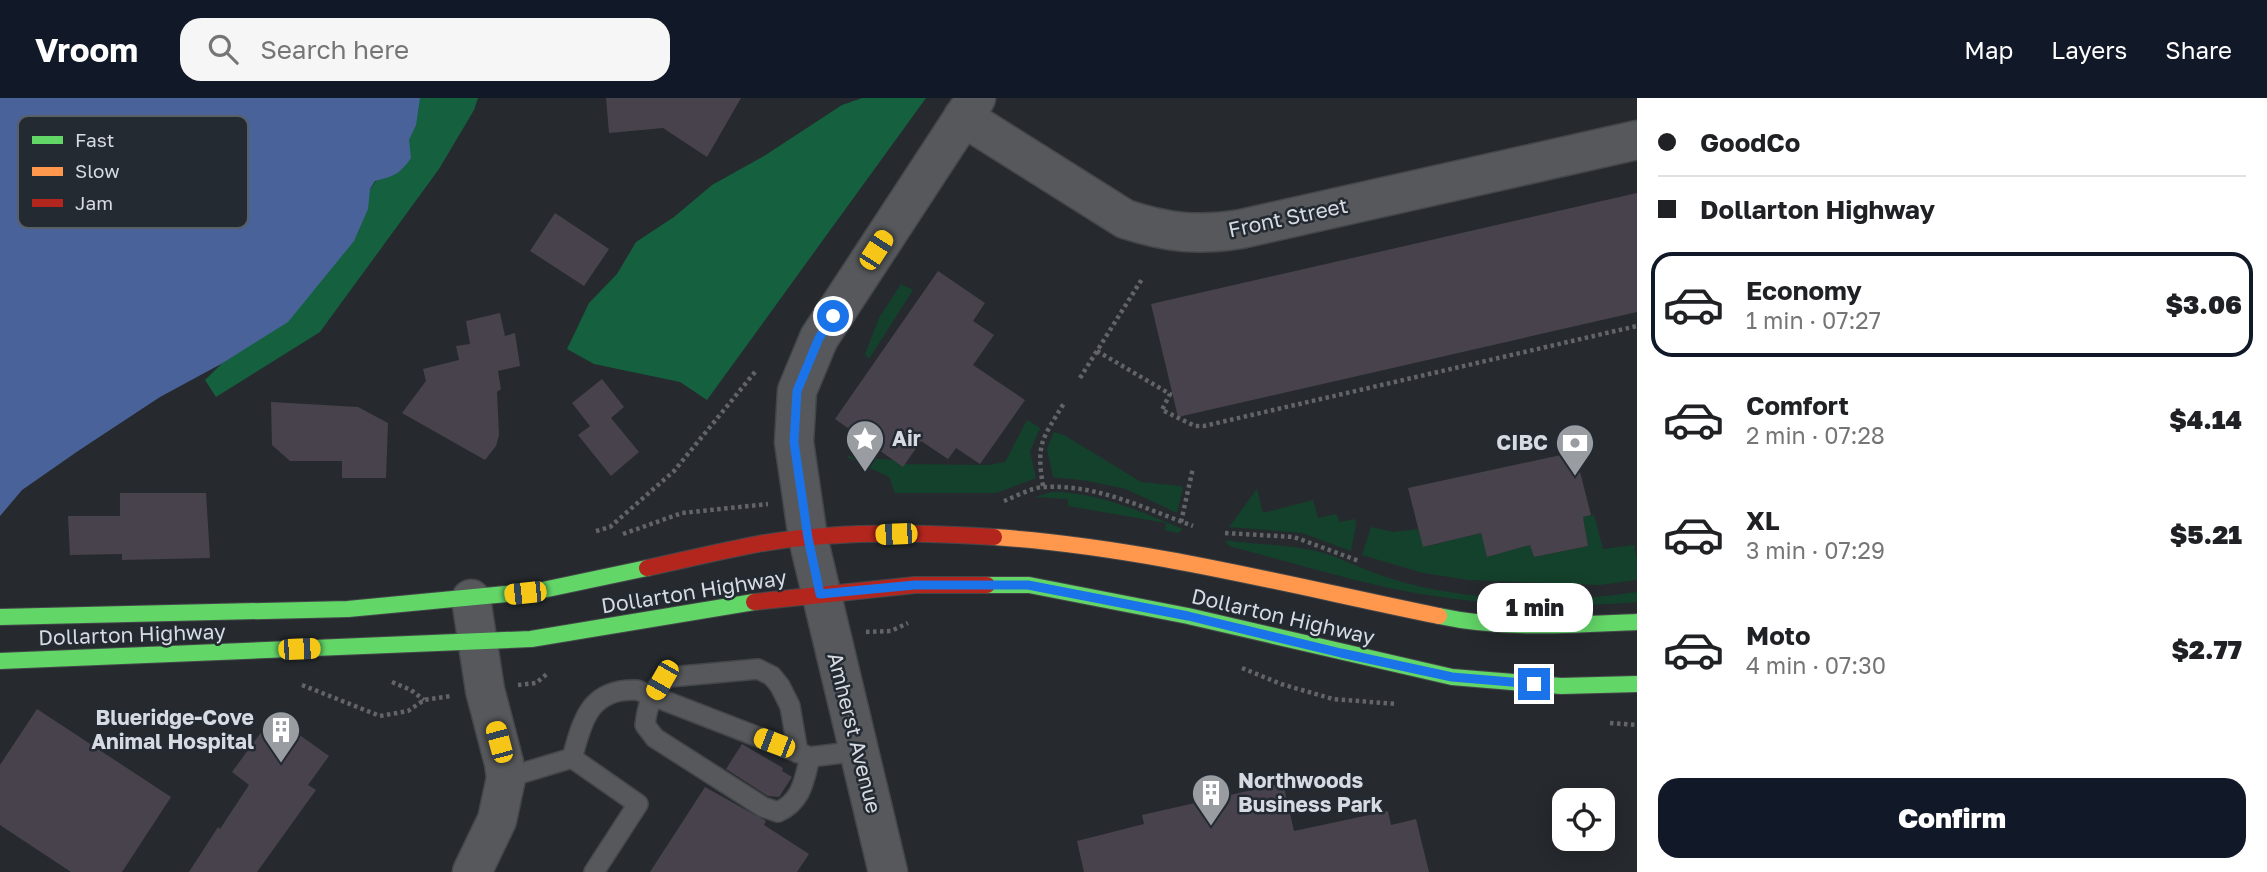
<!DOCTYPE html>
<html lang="en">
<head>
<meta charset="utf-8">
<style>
	body { margin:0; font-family:"Golos Text",sans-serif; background:#f6f6f6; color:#202124; height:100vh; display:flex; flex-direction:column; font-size:26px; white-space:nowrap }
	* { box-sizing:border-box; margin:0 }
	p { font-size:23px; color:#757577 }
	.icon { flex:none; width:38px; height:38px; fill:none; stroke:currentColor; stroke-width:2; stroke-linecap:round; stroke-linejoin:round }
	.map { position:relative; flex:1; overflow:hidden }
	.side { display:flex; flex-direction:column; background:#fff; width:630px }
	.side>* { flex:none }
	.guide { display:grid; align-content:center; height:154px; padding:0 21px; background:#fff }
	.fabs { position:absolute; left:1552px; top:690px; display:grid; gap:14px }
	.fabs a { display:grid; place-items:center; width:63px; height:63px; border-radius:14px; background:#fff; box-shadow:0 4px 18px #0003; font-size:35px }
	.end { position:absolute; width:32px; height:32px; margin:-16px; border:9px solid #1a73e8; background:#fff; box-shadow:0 0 0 4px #fff }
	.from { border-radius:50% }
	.bubble { position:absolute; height:49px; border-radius:21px; background:#fff; box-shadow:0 4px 18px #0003; font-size:23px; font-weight:800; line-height:49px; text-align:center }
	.car { position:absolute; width:21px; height:42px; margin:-21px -10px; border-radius:9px; box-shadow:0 0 5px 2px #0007; background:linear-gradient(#f5c518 24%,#345 0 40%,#f5c518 0 76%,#345 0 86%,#f5c518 0) }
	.guide b { display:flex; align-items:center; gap:24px; height:66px; font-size:26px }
	.guide b+b { border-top:2px solid #e0e0e0 }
	.guide i { width:18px; height:18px; background:#202124 }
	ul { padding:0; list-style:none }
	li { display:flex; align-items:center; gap:21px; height:105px; margin:0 14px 10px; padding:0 7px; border:4px solid transparent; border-radius:21px }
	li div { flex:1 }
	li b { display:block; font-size:26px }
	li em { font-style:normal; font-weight:800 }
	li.current { border-color:#111827 }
	li>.icon { width:63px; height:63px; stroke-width:1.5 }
	.primary-button { display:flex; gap:14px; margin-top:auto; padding:14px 21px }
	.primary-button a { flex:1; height:80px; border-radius:21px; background:#111827; color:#fff; font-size:28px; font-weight:800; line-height:80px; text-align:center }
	header { display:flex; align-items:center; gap:42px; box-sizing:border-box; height:98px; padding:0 35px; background:#111827; color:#fff }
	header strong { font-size:33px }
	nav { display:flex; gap:38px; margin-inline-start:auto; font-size:24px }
	.search { width:490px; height:63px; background:#f6f6f6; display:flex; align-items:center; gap:18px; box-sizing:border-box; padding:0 24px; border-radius:21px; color:#757577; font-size:26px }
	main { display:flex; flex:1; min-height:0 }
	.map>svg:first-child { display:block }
</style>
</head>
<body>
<header>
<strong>Vroom</strong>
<div class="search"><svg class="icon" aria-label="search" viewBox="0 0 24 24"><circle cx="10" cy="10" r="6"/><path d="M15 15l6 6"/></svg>Search here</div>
<nav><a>Map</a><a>Layers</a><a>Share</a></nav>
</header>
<main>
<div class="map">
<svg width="1637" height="774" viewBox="0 0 1637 774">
	<rect width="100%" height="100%" fill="#262a2e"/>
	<path fill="#14412c" d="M 901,186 L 913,192 L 869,261 L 865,256 L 879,220 Z
		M 1027,322 L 1040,330 L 1030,353 L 1036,380 L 996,395 L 895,395 L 889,379 L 847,359 L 847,357 L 861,363 L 863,360 L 895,362 L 900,366 L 990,367 L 1005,364 Z
		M 1054,334 L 1064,337 L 1141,384 L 1180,388 L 1183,389 L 1177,415 L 1126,391 L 1088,383 L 1053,379 L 1047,351 Z
		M 1257,391 L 1263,415 L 1313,402 L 1318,420 L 1336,416 L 1340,424 L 1355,421 L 1356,427 L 1351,453 L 1302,435 L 1229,429 Z
		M 1052,394 C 1098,394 1141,414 1183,431 L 1178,435 L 1165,432 L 1166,425 L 1068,408 L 1068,401 L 1035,399 Z
		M 1594,417 L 1603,451 L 1634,447 L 1637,461 L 1637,482 L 1599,487 L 1469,482 L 1423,475 L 1362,457 L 1371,429 L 1393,434 L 1418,431 L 1424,449 L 1481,435 L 1487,459 L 1530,447 L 1534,459 L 1588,448 L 1583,419 Z
		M 1225,442 C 1255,447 1286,446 1316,453 C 1340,459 1363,472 1386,479 C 1461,504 1560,506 1637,494 L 1637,504 C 1554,511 1467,507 1385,489 C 1333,477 1281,462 1229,448 Z"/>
	<path fill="#14603f" d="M 390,0 L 478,0 L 474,12 L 439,71 L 320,234 L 216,299 L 205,282 L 307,182 L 387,67 Z
		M 862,0 L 926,0 L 707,302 L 680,284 L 594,266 L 567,251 L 589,205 L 617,176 L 636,144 L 674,119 L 712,87 L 764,58 L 842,7 Z"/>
	<path fill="#49639a" d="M 0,0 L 420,0 L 416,27 L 409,42 L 411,60 C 399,77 394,78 375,83 L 370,91 L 368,111 L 354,143 L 288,224 L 221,266 L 160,299 L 78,353 L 22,392 L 0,418 Z"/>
	<path fill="#48424c" d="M 606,0 L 741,0 L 707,59 L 663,30 L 609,35 Z
		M 1637,95 L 1637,214 L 1178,319 L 1151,206 Z
		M 555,115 L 609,151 L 584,188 L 530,153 Z
		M 938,173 L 985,205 L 973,223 L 994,237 L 973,267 L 1025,302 L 980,366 L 956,350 L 948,361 L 921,343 L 903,369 L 835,321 Z
		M 500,215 L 505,238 L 515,235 L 520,268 L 498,273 L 501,291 L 497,294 L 499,337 L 496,348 L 485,362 L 402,315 L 426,283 L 423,271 L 459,262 L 456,248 L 470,246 L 466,223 Z
		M 602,281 L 624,309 L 611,320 L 639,354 L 611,378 L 578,337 L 590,328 L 572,305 Z
		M 271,304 L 358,309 L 388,325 L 386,380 L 342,380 L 342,363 L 290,363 L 272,347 Z
		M 1575,354 L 1591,417 L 1583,419 L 1588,448 L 1534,459 L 1530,447 L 1487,459 L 1481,435 L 1423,449 L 1408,390 Z
		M 120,395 L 206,395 L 210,460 L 122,462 L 122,456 L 70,457 L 68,418 L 120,418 Z
		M 37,611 L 171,699 L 122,774 L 71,774 L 0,727 L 0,667 Z
		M 273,618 L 329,658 L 308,687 L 316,692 L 257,774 L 189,774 L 218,729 L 220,731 L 249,687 L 232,674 Z
		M 742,646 L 783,670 L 782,673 L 792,679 L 779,699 L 768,698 L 726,671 Z
		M 1283,685 L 1294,733 L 1388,713 L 1391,727 L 1416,721 L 1429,774 L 1084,774 L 1077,743 L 1144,726 L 1142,717 Z
		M 705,689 L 766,723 L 764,727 L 809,756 L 797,774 L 650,774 Z"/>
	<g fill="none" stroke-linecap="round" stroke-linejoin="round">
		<g stroke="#44474a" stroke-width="22">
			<path id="lane" d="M 798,655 L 790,608 L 780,588 L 772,578 L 758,571 L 670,579 C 653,586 647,610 645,627 L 655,640 L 763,709 L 778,714 C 802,703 804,683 810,659
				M 572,660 C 583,621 590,590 637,592 L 810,659 L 859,653
				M 572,660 L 638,706 L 594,774
				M 506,680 L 572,660"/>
		</g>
		<g stroke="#44474a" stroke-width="41">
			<path id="street" d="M 963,19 L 1125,121 C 1168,135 1197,138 1241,131 L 1637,42
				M 471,501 L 485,592 L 504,665 L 506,680 L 497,722 L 472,774
				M 888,774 L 808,440 L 794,344 L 797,293 L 819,240 L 976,0"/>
		</g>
		<g stroke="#44474a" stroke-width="18">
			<path id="fast" d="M 987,487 L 1029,487 L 1188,518 L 1452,579 L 1561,588 L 1637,586
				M 1439,518 C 1503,532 1572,527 1637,524
				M 0,519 L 348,511 L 538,493 L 647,470
				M 0,563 L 531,541 L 754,504"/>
		</g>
		<g stroke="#44474a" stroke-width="18">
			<path id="slow" d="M 994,439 C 1144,449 1292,488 1439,518"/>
		</g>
		<g stroke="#44474a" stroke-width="18">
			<path id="jam" d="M 647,470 C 684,462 721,453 758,446 C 831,433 920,434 994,439
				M 754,504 L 915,487 L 987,487"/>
		</g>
		<path stroke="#626467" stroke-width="4.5" stroke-dasharray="3.5 3.5" stroke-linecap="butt" d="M 1097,253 L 1170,296 L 1162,312 L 1195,328 L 1204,328 L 1637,228
			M 1080,280 L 1142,181
			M 1043,388 C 1036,345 1042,342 1064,305
			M 1004,403 C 1017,398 1032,389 1045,389 C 1097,386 1146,411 1193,428
			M 1181,424 L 1193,370
			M 596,433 L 610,429 L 674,373 L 755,274
			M 1225,435 L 1294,439 L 1359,463
			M 623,436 L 682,415 L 768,406
			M 866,534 L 891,533 L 908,525
			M 1242,570 L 1281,586 L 1333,601 L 1396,606
			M 392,584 L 411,592 L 424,602
			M 302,587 L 380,618 L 408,613 L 424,602 L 451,598
			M 518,587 L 536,585 L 548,575
			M 1610,625 L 1637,627"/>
		<use href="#lane" stroke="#56585b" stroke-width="19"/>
		<use href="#street" stroke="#56585b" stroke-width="38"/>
		<use href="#fast" stroke="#63d668" stroke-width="16"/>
		<use href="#slow" stroke="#ff974d" stroke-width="16"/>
		<use href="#jam" stroke="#b3261e" stroke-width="16"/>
	</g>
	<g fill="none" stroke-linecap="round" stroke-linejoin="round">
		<path stroke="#1a73e8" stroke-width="9" d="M 833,218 L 819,240 L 797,293 L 794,344 L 808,440 L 820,496 L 915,487 L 1028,487 L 1188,518 L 1341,555 L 1452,579 L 1534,586"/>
	</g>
	<defs>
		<g id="sight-pin" transform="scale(2.0125)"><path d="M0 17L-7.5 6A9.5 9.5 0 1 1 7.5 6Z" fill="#999da2" stroke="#232a32"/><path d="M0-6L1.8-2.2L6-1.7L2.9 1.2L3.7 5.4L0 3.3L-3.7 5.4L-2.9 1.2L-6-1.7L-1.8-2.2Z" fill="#fff"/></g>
		<g id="bank-pin" transform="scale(2.0125)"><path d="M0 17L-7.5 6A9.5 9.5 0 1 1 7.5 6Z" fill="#999da2" stroke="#232a32"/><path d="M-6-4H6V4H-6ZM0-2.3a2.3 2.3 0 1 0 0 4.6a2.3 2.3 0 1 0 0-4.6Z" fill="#fff"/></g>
		<g id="building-pin" transform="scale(2.0125)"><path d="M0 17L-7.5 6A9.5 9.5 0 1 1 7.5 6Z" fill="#999da2" stroke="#232a32"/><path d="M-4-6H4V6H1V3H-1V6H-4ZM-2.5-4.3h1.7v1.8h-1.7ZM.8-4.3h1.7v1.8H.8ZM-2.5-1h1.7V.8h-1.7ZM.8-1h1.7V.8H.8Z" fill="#fff"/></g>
	</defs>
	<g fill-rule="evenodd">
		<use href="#sight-pin" x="865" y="341"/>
		<use href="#bank-pin" x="1575" y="345"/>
		<use href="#building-pin" x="281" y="632"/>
		<use href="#building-pin" x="1211" y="695"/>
	</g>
	<g text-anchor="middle" stroke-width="5" stroke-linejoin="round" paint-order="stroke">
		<g font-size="21" fill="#d7dbe1" stroke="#232a32">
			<text transform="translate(1288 120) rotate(-12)" y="7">Front Street</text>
			<text transform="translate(694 494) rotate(-9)" y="7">Dollarton Highway</text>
			<text transform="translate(1283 519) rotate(13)" y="7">Dollarton Highway</text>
			<text transform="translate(132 537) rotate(-2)" y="7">Dollarton Highway</text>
			<text transform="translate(854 635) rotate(76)" y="7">Amherst Avenue</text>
		</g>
		<g font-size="21" font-weight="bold" fill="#d7dbe1" stroke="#232a32" text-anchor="start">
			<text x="892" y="348">Air</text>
			<text x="1548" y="352" text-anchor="end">CIBC</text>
			<text x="254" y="627" text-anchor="end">Blueridge-Cove<tspan x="254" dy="24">Animal Hospital</tspan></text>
			<text x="1238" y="690">Northwoods<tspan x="1238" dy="24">Business Park</tspan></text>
		</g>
	</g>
	<rect x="18" y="18" width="230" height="112" rx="10" fill="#232a32" stroke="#595f67" stroke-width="2"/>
	<rect x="32" y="38" width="31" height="8" fill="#63d668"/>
	<rect x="32" y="69" width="31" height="9" fill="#ff974d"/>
	<rect x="32" y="101" width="31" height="8" fill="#b3261e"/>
	<g font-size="19" fill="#d7dbe1">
		<text x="75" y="49">Fast</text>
		<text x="75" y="80">Slow</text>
		<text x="75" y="112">Jam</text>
	</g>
</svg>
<div class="fabs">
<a><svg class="icon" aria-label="locate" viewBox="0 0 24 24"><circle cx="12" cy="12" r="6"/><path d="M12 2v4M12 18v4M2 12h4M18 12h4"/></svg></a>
</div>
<i class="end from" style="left:833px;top:218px"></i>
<i class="end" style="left:1534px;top:586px"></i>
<div class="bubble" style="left:1477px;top:485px;width:116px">1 min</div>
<i class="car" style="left:876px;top:152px;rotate:33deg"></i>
<i class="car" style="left:896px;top:436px;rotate:268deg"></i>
<i class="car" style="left:525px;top:495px;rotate:264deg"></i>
<i class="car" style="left:299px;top:551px;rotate:88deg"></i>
<i class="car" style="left:662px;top:582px;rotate:210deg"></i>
<i class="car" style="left:499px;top:644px;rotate:345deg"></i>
<i class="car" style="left:774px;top:645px;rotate:291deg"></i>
</div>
<section class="side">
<div class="guide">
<b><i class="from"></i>GoodCo</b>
<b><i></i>Dollarton Highway</b>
</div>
<ul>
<li class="current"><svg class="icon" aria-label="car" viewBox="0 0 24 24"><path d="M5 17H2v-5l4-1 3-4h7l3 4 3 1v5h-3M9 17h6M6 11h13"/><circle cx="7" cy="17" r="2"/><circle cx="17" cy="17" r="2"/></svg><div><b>Economy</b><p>1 min · 07:27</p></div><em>$3.06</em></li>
<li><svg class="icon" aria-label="car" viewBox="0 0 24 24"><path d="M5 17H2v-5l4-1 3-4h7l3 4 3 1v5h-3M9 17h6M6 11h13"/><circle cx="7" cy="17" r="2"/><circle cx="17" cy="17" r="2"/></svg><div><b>Comfort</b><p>2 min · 07:28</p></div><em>$4.14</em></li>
<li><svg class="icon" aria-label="car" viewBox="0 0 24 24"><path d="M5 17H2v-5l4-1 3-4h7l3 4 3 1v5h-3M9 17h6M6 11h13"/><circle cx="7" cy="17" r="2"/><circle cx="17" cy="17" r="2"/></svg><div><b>XL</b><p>3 min · 07:29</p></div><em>$5.21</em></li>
<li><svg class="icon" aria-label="car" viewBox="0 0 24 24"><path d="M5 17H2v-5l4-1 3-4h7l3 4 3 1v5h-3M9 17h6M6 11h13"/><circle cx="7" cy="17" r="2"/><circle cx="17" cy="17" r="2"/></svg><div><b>Moto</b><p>4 min · 07:30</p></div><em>$2.77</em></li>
</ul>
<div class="primary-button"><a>Confirm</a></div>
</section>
</main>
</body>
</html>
